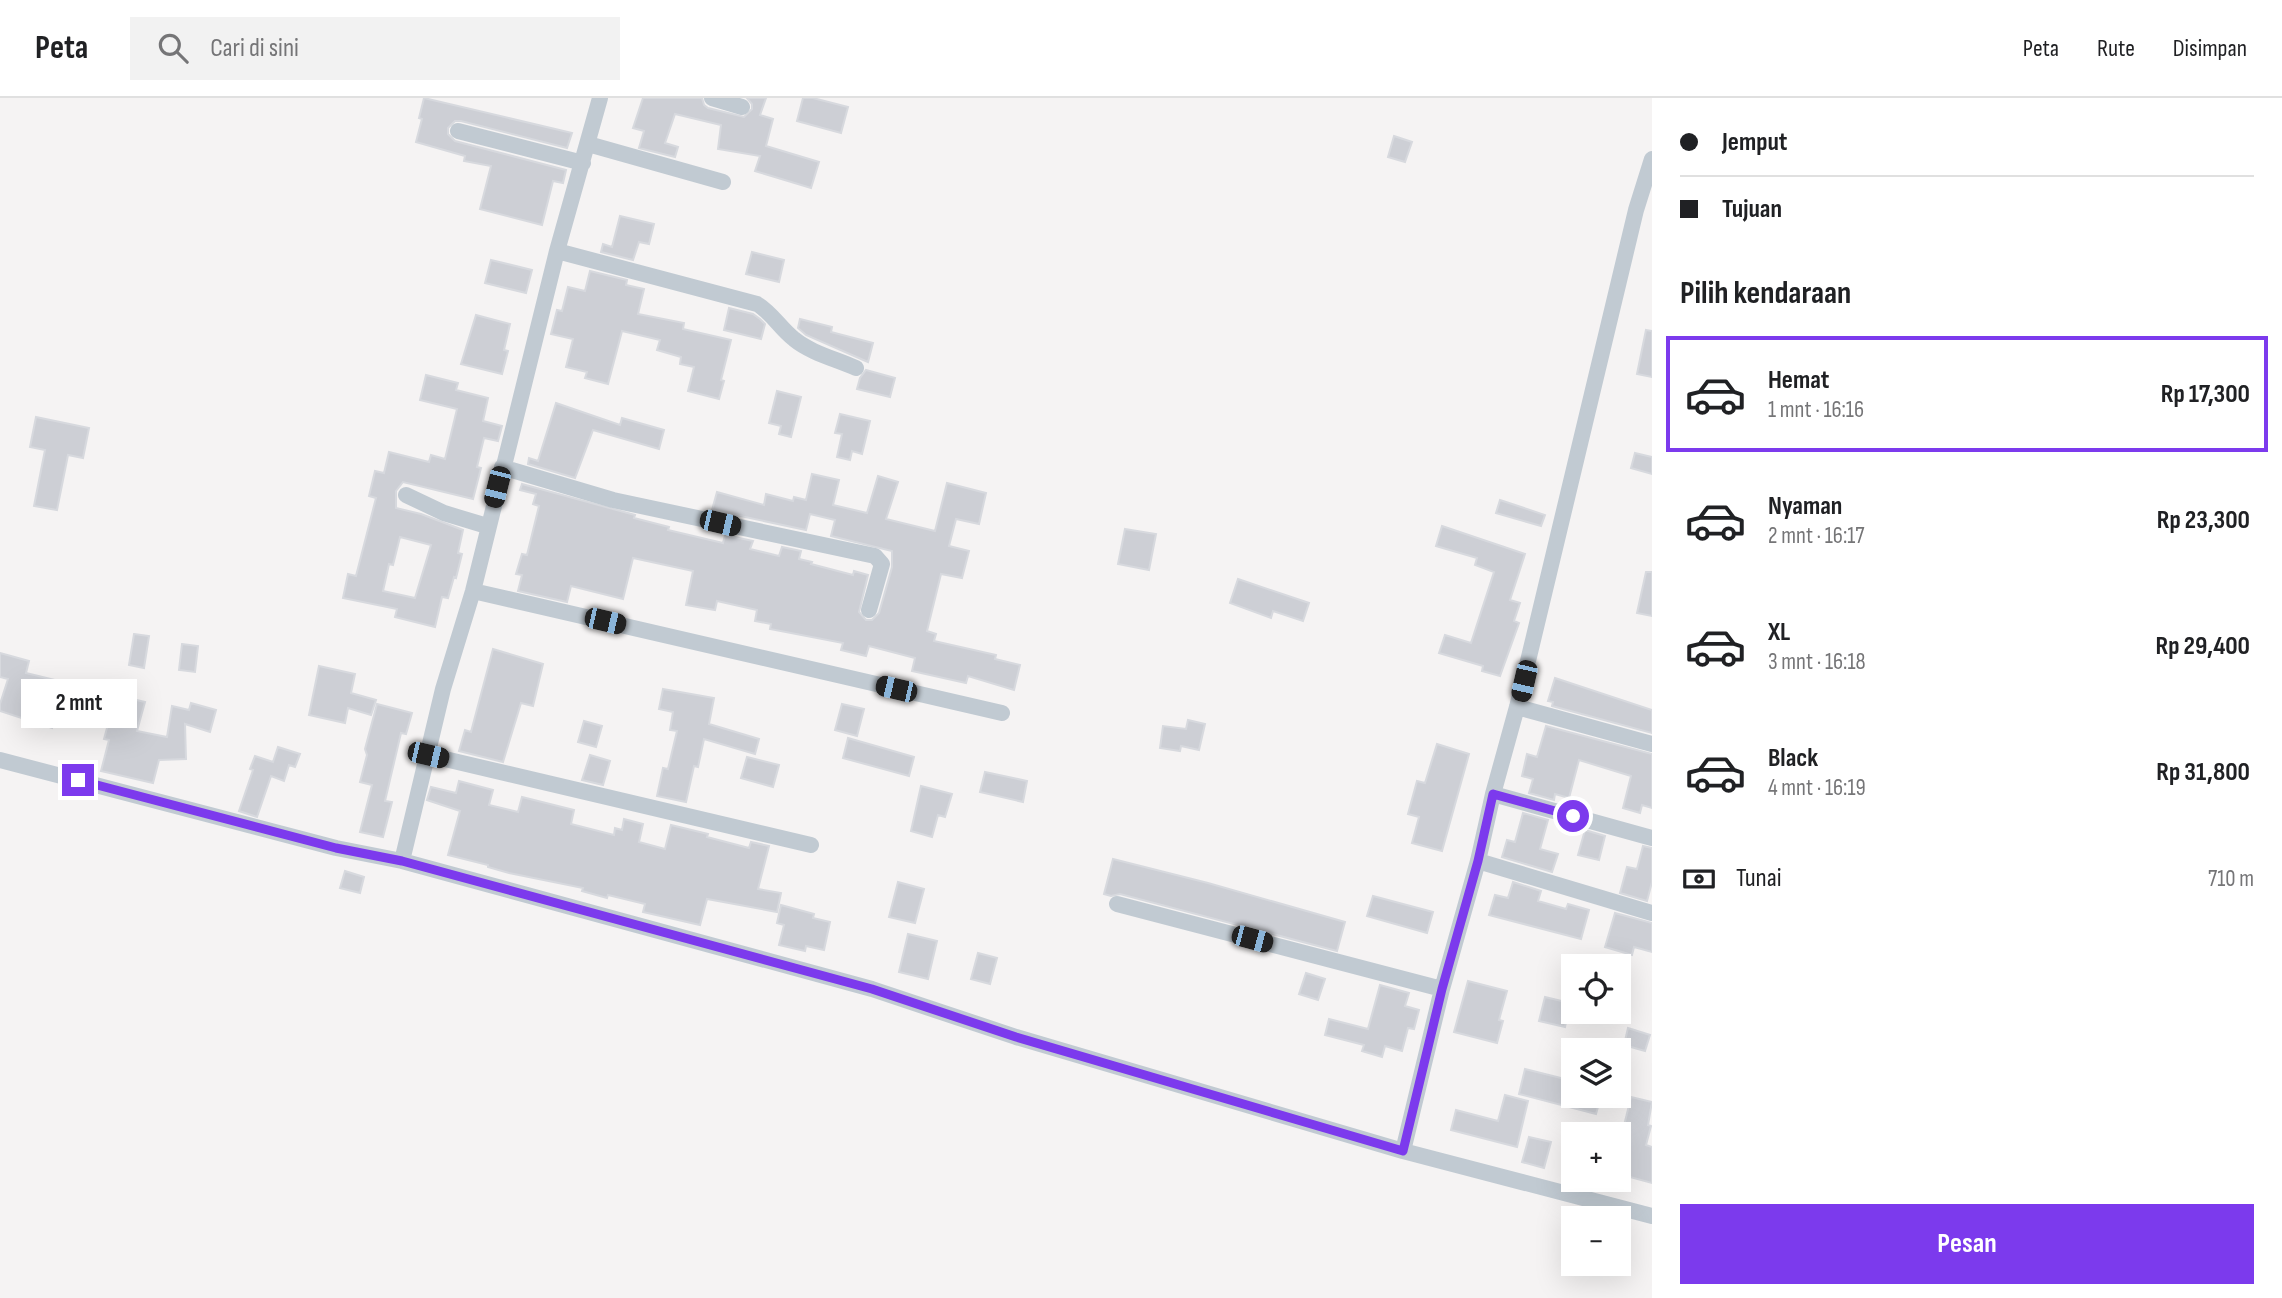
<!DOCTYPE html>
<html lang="id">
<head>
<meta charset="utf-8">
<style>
	body { margin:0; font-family:"Sofia Sans Condensed",sans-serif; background:#f2f2f2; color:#202124; height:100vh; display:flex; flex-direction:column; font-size:26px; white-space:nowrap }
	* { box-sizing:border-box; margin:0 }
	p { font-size:23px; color:#757577 }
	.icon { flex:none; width:38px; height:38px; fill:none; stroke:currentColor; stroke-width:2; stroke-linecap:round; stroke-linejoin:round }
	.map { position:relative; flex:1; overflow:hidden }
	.side { display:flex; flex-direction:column; background:#fff; width:630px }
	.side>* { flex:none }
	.hud { display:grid; align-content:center; height:154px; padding:0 28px; background:#fff }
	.controls { position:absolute; left:1561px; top:856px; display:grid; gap:14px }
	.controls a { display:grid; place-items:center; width:70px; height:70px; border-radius:0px; background:#fff; box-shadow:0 7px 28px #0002; font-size:35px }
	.end { position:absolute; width:32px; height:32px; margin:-16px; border:9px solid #7c3aed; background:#fff; box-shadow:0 0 0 4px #fff }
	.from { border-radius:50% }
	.bubble { position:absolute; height:49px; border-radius:0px; background:#fff; box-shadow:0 7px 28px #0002; font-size:23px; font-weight:700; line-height:49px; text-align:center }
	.car { position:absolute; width:21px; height:42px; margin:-21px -10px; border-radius:9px; box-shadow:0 0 5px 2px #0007; background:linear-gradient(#222 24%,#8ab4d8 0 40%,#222 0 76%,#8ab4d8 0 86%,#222 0) }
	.hud b { display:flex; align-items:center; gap:24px; height:66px; font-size:26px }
	.hud b+b { border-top:2px solid #e0e0e0 }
	.hud i { width:18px; height:18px; background:#202124 }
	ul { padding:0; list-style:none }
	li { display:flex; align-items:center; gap:21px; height:116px; margin:0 14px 10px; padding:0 14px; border:4px solid transparent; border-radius:0px }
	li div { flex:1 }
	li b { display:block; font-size:26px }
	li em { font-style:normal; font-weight:700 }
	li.active { border-color:#7c3aed }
	li>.icon { width:63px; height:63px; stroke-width:1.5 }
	h2 { padding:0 28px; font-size:32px; line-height:84px }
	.pay { display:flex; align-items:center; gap:18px; height:77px; padding:0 28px; font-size:26px }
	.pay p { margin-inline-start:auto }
	.primary-button { display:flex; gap:14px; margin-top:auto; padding:14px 28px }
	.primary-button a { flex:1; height:80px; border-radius:0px; background:#7c3aed; color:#fff; font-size:28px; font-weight:700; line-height:80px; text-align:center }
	header { display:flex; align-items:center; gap:42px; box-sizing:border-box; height:98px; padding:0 35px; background:#fff; border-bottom:2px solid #e0e0e0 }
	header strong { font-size:33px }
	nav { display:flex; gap:38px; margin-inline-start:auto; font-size:24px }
	.search { width:490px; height:63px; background:#f2f2f2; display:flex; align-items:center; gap:18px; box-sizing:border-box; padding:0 24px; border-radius:0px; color:#757577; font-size:26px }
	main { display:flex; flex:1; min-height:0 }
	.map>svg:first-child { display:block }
</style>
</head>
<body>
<header>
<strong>Peta</strong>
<div class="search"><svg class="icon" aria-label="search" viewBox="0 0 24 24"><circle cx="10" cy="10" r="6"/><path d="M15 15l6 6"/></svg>Cari di sini</div>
<nav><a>Peta</a><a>Rute</a><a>Disimpan</a></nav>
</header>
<main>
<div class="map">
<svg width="1652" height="1200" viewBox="0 0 1652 1200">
	<rect width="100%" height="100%" fill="#f5f3f3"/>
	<path fill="#cdcfd5" stroke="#d7d9de" stroke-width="2" fill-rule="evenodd" d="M 424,0 L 572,35 L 567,50 L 461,23 L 455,23 L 448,30 L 448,36 L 455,43 L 566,72 L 563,85 L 553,83 L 542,127 L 480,111 L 491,68 L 464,63 L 465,58 L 416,44 L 422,21 L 419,20 Z
		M 643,0 L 702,0 L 704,7 L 708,10 L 744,19 L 752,11 L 752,6 L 747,0 L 766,0 L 760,17 L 773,21 L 766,48 L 819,64 L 811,90 L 755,73 L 760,58 L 718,51 L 721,27 L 675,16 L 665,45 L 678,49 L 675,59 L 639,50 L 644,33 L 633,30 Z
		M 803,0 L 813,0 L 848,9 L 841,35 L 797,23 Z
		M 1394,38 L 1412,44 L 1405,64 L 1388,59 Z
		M 620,118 L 654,126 L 649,146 L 639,144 L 633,162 L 601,154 L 603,146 L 612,149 Z
		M 752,154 L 784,162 L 779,184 L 746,176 Z
		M 491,162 L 532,172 L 526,195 L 485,185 Z
		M 590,173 L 627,182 L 626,187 L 644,191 L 638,216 L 684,225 L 683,231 L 731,242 L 721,282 L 724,283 L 719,301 L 688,293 L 694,269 L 680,266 L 681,259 L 657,252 L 660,242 L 622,233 L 608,286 L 585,280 L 587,274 L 566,269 L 573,241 L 551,236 L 557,212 L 562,213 L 568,189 L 585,193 Z
		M 729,210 L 753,216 L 760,221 L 765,226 L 761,241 L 724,232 Z
		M 476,217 L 510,226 L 504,252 L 508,253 L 502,276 L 461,266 Z
		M 800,221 L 832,229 L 831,234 L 873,245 L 868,264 L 806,237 L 798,230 Z
		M 1646,232 L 1652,233 L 1652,279 L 1637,276 Z
		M 866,272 L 895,280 L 890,299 L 857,291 L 860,280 Z
		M 426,277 L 458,285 L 456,292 L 488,300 L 483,323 L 502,328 L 498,343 L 484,340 L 477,369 L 481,370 L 473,401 L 403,384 L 396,393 L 396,410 L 421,416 L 463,432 L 458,455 L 462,456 L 456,480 L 454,479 L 448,500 L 442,499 L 435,529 L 395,519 L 397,511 L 343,500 L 348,476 L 356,478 L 376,400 L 369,398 L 375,373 L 384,375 L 389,354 L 429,364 L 431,357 L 445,361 L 457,311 L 420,302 ZM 400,439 L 431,447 L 415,500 L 383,493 L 389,466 L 393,467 Z
		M 777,293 L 801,299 L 791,339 L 779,336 L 781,328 L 769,325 Z
		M 556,305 L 620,327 L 622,320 L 664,332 L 659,351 L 593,332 L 575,380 L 528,366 L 529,360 L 538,363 Z
		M 840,316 L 870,323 L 862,356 L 852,353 L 850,362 L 837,359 L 842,336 L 835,335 Z
		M 36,319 L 89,330 L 83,360 L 68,357 L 57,412 L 34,408 L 45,352 L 30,349 Z
		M 1635,355 L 1652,359 L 1652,376 L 1631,370 Z
		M 812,376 L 839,382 L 833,407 L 867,415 L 878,378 L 898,384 L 886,421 L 935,433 L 947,385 L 986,395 L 979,426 L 956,421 L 949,448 L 969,453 L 962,480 L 941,476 L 927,533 L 936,536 L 934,543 L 996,557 L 995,561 L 1020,567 L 1014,592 L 968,578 L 966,585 L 912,573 L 915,560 L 869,548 L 866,558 L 841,552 L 843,545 L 770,531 L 771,526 L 755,523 L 757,512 L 717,503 L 715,512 L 686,507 L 693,473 L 633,460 L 623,501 L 571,488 L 567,504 L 518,493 L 522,477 L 516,476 L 522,456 L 527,457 L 539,408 L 533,406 L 536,396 L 520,392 L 522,386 L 635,417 L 634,420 L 669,429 L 668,432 L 723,445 L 725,437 L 753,443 L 750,451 L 779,458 L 782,449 L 801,453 L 799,461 L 812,464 L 811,466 L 853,477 L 854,473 L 868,477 L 859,514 L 866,522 L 872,522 L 879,515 L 892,469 L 892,453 L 831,438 L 835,422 L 810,416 L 806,432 L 712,412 L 717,394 L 764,407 L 766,396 L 793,403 L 794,399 L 806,402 Z
		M 1500,402 L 1545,417 L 1541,428 L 1496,415 Z
		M 1442,428 L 1525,456 L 1510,502 L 1520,505 L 1514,523 L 1519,525 L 1500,578 L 1482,573 L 1483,568 L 1439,555 L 1445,537 L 1471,545 L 1494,474 L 1475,467 L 1477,460 L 1436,448 Z
		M 1125,431 L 1156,436 L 1149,472 L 1118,466 Z
		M 1646,474 L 1652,474 L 1652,518 L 1637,515 Z
		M 1238,481 L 1309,505 L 1303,523 L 1273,513 L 1271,520 L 1230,505 Z
		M 134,536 L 149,538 L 144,570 L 129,567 Z
		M 182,546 L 198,548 L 195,574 L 179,572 Z
		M 493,551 L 543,566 L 533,608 L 521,605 L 503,664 L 459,653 L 465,632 L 471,634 Z
		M 0,555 L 29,563 L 26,575 L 63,584 L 52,630 L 0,613 L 0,606 L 8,581 L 0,579 Z
		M 319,568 L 355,576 L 351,595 L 376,602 L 371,617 L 348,610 L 345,625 L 309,617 Z
		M 1555,580 L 1652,612 L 1652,635 L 1552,608 L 1553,604 L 1548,603 Z
		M 663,591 L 714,600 L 709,626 L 759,641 L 755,656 L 704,641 L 698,669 L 694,668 L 686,704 L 657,698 L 663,670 L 668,671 L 677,633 L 670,632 L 673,614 L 659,611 Z
		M 116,597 L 145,604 L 137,633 L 167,639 L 172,608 L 189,612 L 191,605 L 216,612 L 210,634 L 185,626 L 186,661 L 159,662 L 153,685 L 101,673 L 109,642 L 104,641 Z
		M 377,606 L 412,615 L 406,636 L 401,635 L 385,703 L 392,704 L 383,739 L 360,734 L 372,687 L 360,684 L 367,657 L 365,651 Z
		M 842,606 L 864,611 L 857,638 L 835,632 Z
		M 1188,622 L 1205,626 L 1199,652 L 1181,648 L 1180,653 L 1160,650 L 1163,628 L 1186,631 Z
		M 584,623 L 602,628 L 596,649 L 578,644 Z
		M 1546,628 L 1652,656 L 1652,710 L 1642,707 L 1640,715 L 1623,710 L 1631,678 L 1579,662 L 1569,700 L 1555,696 L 1554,702 L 1529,695 L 1533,681 L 1522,678 L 1527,656 L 1537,659 Z
		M 848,640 L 914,659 L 909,678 L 843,660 Z
		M 1437,646 L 1469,656 L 1442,753 L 1412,745 L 1419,719 L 1408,716 L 1417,683 L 1425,685 Z
		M 278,649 L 300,656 L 295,669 L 289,667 L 284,683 L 271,678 L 257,719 L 239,713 L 253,672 L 250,671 L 255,658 L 273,664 Z
		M 590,657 L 610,663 L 603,687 L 582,682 Z
		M 747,659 L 779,667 L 773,689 L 741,680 Z
		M 985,674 L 1027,683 L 1023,704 L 980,694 Z
		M 459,683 L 493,692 L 489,707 L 518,714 L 522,699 L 574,712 L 571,726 L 614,737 L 615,730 L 622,732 L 624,721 L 643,726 L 639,744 L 665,751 L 671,727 L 708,736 L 707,739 L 749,750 L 751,744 L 769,748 L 758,791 L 781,795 L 777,814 L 707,801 L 700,827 L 643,814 L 645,806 L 608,797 L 607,800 L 582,793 L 583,790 L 509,775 L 488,769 L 488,767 L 448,757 L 460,713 L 427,702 L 431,689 L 456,695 Z
		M 921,688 L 952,696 L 945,719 L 938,717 L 932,739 L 911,733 Z
		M 1523,715 L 1548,722 L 1540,751 L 1558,756 L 1552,774 L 1502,759 L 1507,742 L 1515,744 Z
		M 1585,732 L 1605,738 L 1599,762 L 1578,757 Z
		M 1643,748 L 1652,750 L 1652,784 L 1647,803 L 1620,795 L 1627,769 L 1637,771 Z
		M 1113,761 L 1208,785 L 1345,824 L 1337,853 L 1120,796 L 1111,798 L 1104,796 Z
		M 345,773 L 364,779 L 360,795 L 340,790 Z
		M 898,784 L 924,791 L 915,825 L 889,819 Z
		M 1513,784 L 1541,793 L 1538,803 L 1566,811 L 1568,806 L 1589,812 L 1581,841 L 1489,817 L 1495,797 L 1508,800 Z
		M 1373,798 L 1433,814 L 1427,835 L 1367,818 Z
		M 781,807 L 814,816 L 813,820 L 830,824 L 824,852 L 806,848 L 805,853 L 779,847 L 784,827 L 777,825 Z
		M 1615,815 L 1652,825 L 1652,854 L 1634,849 L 1632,857 L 1605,849 Z
		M 908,836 L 937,843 L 928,881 L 899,874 Z
		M 978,855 L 997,860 L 990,886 L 971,881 Z
		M 1306,875 L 1325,881 L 1318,902 L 1299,896 Z
		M 1468,883 L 1507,893 L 1499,922 L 1503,923 L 1497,945 L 1454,934 Z
		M 1380,887 L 1409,895 L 1405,908 L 1419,912 L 1414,931 L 1408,930 L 1402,953 L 1385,948 L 1382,959 L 1362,953 L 1364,947 L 1325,937 L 1329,921 L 1368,931 Z
		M 1545,899 L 1570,905 L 1565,929 L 1539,923 Z
		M 1628,930 L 1650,937 L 1645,953 L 1624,947 Z
		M 1525,971 L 1573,983 L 1573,998 L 1601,998 L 1596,1016 L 1519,996 Z
		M 1505,997 L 1528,1003 L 1517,1049 L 1451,1032 L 1456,1012 L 1498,1023 Z
		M 1631,999 L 1652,1004 L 1648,1027 L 1651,1028 L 1646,1047 L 1652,1049 L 1652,1085 L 1619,1076 L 1619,1048 Z
		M 1529,1039 L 1551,1044 L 1544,1070 L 1522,1064 Z"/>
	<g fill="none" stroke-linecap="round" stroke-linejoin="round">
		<path stroke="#c1cad2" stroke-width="16" d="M 712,0 L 742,9
			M 458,33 L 583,65
			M 588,46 L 723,84
			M 557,153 L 757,206 C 772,215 780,230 794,241 C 811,255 836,261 856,270
			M 502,369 L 613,402 L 875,458 L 882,466 L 869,512
			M 406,397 L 444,415 L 487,428
			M 473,493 L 1002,615
			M 1517,609 L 1652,646
			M 428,657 L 811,747
			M 0,662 L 336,750 L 402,763 L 872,891 L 1016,939 L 1403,1053 L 1652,1118
			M 1493,696 L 1652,740
			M 402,763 L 443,591 L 473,493 L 557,153 L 600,0
			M 1478,763 L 1652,815
			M 1117,806 L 1442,891
			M 1403,1053 L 1442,891 L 1478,763 L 1493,696 L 1517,609 L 1636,112 L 1652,61"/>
	</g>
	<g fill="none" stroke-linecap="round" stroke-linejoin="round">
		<path stroke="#7c3aed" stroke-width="9" d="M 78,682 L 336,750 L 402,763 L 872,891 L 1016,939 L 1403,1053 L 1442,891 L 1478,763 L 1493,696 L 1573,718"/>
	</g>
</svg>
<div class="controls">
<a><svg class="icon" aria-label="locate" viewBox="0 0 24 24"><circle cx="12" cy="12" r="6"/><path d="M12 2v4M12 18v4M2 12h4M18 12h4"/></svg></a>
<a><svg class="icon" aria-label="layers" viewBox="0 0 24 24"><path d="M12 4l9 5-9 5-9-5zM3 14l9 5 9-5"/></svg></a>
<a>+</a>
<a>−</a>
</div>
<i class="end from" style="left:1573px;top:718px"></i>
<i class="end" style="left:78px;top:682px"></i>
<div class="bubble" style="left:21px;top:581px;width:116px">2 mnt</div>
<i class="car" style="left:497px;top:389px;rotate:194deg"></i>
<i class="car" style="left:720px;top:425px;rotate:103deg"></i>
<i class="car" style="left:605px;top:523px;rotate:103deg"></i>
<i class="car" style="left:1524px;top:583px;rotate:193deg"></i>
<i class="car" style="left:896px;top:591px;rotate:283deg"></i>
<i class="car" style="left:428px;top:657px;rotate:103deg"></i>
<i class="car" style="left:1252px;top:841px;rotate:105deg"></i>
</div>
<section class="side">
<div class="hud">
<b><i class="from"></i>Jemput</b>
<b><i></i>Tujuan</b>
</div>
<h2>Pilih kendaraan</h2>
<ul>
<li class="active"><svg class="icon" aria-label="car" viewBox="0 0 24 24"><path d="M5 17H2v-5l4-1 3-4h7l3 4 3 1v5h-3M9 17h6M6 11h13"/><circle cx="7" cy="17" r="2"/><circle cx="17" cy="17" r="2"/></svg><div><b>Hemat</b><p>1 mnt · 16:16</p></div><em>Rp 17,300</em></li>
<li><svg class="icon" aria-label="car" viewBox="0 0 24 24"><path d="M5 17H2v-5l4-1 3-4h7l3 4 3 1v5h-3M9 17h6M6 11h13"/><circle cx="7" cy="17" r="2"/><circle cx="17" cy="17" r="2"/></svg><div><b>Nyaman</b><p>2 mnt · 16:17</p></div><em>Rp 23,300</em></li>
<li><svg class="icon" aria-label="car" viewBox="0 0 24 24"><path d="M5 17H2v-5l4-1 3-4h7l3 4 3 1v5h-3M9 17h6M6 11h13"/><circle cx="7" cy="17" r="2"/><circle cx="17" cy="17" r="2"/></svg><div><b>XL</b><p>3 mnt · 16:18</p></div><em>Rp 29,400</em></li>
<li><svg class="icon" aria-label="car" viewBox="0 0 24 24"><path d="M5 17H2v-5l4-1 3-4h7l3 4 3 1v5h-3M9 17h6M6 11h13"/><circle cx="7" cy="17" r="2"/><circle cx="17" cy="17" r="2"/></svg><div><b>Black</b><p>4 mnt · 16:19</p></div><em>Rp 31,800</em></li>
</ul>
<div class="pay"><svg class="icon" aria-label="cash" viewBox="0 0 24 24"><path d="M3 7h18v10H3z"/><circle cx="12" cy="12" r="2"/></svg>Tunai<p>710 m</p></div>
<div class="primary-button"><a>Pesan</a></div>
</section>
</main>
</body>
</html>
